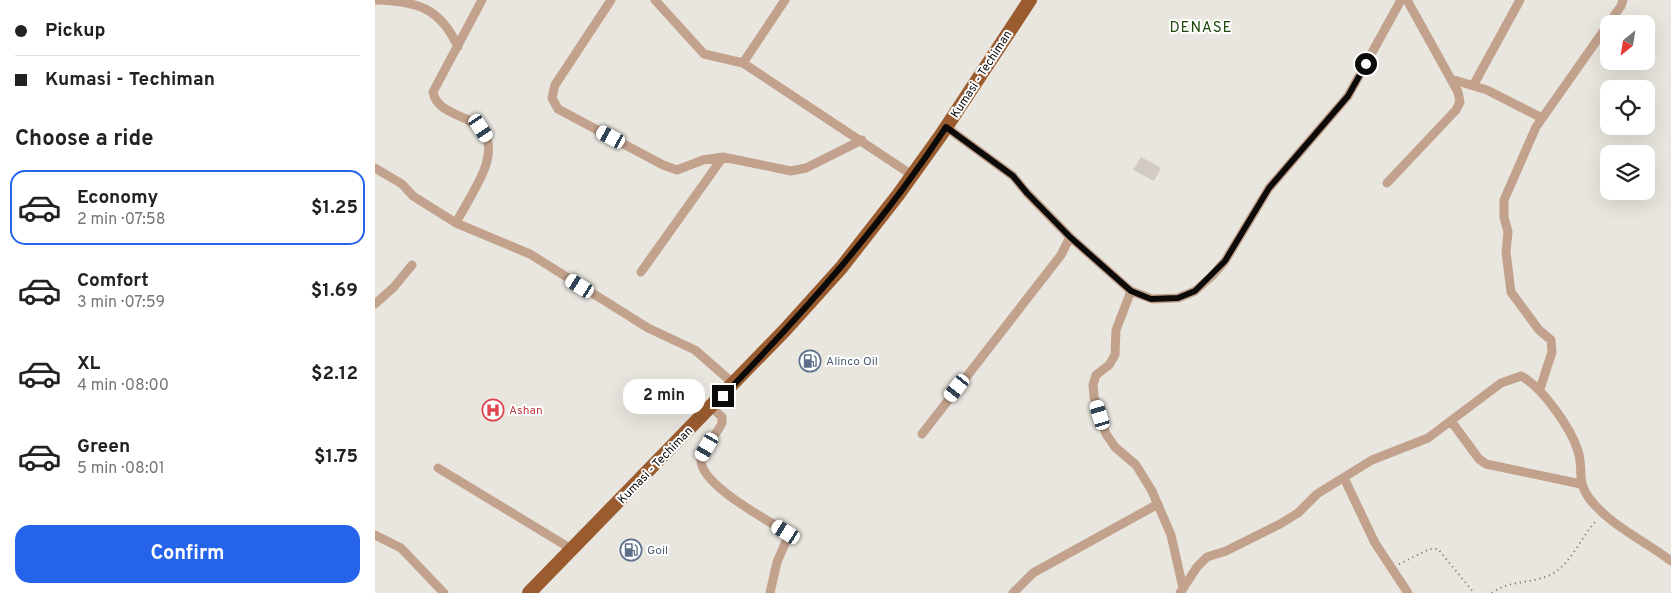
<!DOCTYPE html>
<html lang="en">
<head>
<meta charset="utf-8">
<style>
	body { margin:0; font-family:Overpass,sans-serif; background:#f6f6f6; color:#222; height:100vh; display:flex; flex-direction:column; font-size:19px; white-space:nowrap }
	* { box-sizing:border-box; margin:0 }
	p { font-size:16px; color:#767676 }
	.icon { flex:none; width:28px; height:28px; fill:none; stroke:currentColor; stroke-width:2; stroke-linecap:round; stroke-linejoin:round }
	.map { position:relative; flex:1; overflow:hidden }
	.side { display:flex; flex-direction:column; background:#fff; width:375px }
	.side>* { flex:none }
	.guide { display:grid; align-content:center; height:110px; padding:0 15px; background:#fff }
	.needle { width:32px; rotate:210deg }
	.buttons { position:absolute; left:1225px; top:15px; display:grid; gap:10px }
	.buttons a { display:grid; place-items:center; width:55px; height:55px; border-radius:10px; background:#fff; box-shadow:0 5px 20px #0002; font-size:25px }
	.end { position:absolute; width:22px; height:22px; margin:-11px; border:6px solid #0c0b09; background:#fff; box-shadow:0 0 0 2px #fff }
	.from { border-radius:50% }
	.bubble { position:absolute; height:35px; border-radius:15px; background:#fff; box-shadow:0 5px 20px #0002; font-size:16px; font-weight:700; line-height:35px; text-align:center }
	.car { position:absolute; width:15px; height:30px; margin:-15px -8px; border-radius:6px; box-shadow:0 0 4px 1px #0007; background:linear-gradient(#fff 24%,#345 0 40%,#fff 0 76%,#345 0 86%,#fff 0) }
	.guide b { display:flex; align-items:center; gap:18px; height:48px; font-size:19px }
	.guide b+b { border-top:1px solid #e0e0e0 }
	.guide i { width:12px; height:12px; background:#222 }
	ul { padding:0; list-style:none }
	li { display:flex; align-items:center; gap:15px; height:75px; margin:0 10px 8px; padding:0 5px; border:2px solid transparent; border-radius:15px }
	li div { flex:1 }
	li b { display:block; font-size:19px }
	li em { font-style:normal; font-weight:700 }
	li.current { border-color:#2563eb }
	li>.icon { width:45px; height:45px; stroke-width:1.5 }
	h2 { padding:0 15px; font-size:22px; line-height:60px }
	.cta { display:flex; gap:10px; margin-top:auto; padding:10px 15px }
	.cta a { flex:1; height:58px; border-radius:15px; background:#2563eb; color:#fff; font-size:20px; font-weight:700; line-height:58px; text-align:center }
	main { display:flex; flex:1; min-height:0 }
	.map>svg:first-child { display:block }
</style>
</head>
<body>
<main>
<section class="side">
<div class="guide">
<b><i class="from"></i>Pickup</b>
<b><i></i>Kumasi - Techiman</b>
</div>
<h2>Choose a ride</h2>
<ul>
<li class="current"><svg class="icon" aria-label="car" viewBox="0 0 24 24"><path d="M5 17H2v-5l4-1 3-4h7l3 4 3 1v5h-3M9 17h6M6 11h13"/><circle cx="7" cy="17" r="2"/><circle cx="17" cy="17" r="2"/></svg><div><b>Economy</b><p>2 min · 07:58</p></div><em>$1.25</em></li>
<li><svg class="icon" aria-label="car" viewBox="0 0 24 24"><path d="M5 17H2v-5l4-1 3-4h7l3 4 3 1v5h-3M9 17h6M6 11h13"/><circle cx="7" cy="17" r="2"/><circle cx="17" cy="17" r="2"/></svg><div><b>Comfort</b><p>3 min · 07:59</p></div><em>$1.69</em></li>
<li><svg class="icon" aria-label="car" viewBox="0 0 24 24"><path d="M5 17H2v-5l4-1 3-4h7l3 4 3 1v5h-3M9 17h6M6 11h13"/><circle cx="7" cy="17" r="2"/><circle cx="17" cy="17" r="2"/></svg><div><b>XL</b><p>4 min · 08:00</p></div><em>$2.12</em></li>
<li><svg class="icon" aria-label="car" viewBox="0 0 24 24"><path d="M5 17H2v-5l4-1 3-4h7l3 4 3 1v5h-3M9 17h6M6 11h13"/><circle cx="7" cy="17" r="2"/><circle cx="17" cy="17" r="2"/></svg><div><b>Green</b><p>5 min · 08:01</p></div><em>$1.75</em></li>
</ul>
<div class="cta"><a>Confirm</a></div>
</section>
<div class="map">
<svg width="1296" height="593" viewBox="0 0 1296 593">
	<rect width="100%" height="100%" fill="#e8e6de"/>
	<path fill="#d2cac5" d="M 766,157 L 786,168 L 779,181 L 758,170 Z"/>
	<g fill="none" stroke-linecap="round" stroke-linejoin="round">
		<path stroke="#706e6a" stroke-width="2" stroke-dasharray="1 4" stroke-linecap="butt" d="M 1024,564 L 1055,549 L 1063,549 L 1099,593
			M 1117,593 C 1134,580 1156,584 1175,575 C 1197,564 1206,536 1222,520"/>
		<path stroke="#c3a28d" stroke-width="9" d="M 0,0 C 41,1 65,7 83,47
			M 236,0 L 180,85 L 177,98 L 183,109 L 288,165 L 302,170 L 328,160 L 348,157 L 416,171 L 431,168 L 487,140
			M 280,0 L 329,54 L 368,63 L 537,175
			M 368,63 L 410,0
			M 1076,79 L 1112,90 L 1167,118
			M 1099,84 L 1145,0
			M 571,127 L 638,176 L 652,193 L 695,237 L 756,291 L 777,299 L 803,298 L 820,291 L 837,276 L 850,261 L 894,188 L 973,96 L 1026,0
			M 0,168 L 27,184 L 38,196 L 81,223 L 155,254 L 273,328 L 320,350 L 359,384
			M 1012,183 L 1081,110 L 1085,102 L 1083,92 L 1032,0
			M 81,223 C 89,207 109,177 112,161 C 124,110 64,124 58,92 L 107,0
			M 266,272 L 348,157
			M 756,291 L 741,330 L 740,355 L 734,365 L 721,375 L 718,385 L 719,397 L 731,434 L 740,447 L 761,465 L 777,491 L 796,535 L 808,588
			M 0,304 L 19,287 L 37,265
			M 1165,389 L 1177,352 L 1176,340 L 1164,330 L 1136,292 L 1131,252 L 1133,232 L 1129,217 L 1129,200 L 1161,127 L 1246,6 L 1248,0
			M 336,407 L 347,417 L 347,423 C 342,434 328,448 326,459 C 324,484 391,519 411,532 L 413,537 L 402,562 L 395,593
			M 1076,421 L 1104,459 L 1111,464 L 1206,484
			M 547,434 L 686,255 L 695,237
			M 63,468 L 198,550
			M 969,478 L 1000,543 L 1033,593
			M 0,535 L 26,548 L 69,593
			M 638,593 L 658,573 L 783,504
			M 805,593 L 822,567 L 832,557 L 851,551 L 905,524 L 923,513 L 942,494 L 997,460 L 1053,438 L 1126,383 L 1146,376 C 1167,387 1196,428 1203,451 C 1209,469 1201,480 1214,498 C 1234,525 1270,541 1296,561"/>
		<path stroke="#9a5c2f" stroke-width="14" d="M 154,593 L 410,330 L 466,268 L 523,195 L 566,135 L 655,0"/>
	</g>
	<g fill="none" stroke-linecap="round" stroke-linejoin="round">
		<path stroke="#0c0b09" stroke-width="6" d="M 348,396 C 429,312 507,225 571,127 L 638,176 L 652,193 L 695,237 L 756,291 L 776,299 L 803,298 L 820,291 L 850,261 L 894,188 L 973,96 L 991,64"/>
	</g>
	<defs>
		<g id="fuel-ring" transform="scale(1.125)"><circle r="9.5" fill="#fff" stroke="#5c6f8a" stroke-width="1.5"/><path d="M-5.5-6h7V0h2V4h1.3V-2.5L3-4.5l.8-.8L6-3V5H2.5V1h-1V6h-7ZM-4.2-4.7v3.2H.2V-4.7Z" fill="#5c6f8a"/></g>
		<g id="hospital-ring" transform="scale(1.125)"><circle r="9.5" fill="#fff" stroke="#e0444e" stroke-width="1.5"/><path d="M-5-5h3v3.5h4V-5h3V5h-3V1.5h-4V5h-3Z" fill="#e0444e"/></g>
	</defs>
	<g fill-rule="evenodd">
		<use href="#fuel-ring" x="435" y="361"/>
		<use href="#hospital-ring" x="118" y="410"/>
		<use href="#fuel-ring" x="256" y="550"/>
	</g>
	<g text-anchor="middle" stroke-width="4" stroke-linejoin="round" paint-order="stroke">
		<g font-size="12" fill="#0c0b09" stroke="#fff">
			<text transform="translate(606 74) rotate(-57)" y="4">Kumasi - Techiman</text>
			<text transform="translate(280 465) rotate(-46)" y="4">Kumasi - Techiman</text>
		</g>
		<g font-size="12" fill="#4e5e75" stroke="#fff" text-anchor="start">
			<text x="451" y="365">Alinco Oil</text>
			<text x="272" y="554">Goil</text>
		</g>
		<g font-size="12" fill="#be3a42" stroke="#fff" text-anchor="start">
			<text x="134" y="414">Ashan</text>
		</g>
		<g font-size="15" letter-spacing="1" fill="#1f490c" stroke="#fff">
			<text x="826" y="32">DENASE</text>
		</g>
	</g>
</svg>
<div class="buttons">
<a><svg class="needle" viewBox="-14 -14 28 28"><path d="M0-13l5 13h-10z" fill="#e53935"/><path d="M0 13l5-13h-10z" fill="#767676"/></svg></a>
<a><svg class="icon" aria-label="locate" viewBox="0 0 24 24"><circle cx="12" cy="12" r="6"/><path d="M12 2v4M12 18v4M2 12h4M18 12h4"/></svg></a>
<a><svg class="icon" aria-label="layers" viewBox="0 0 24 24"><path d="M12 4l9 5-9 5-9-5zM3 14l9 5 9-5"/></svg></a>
</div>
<i class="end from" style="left:991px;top:64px"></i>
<i class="end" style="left:348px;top:396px"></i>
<div class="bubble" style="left:248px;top:379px;width:82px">2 min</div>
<i class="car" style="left:106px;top:128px;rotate:146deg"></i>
<i class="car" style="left:236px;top:137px;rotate:298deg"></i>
<i class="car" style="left:205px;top:286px;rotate:302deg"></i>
<i class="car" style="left:582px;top:388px;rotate:218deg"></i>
<i class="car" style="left:725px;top:415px;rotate:343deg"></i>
<i class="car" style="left:332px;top:447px;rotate:210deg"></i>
<i class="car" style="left:411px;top:532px;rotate:303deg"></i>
</div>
</main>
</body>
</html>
